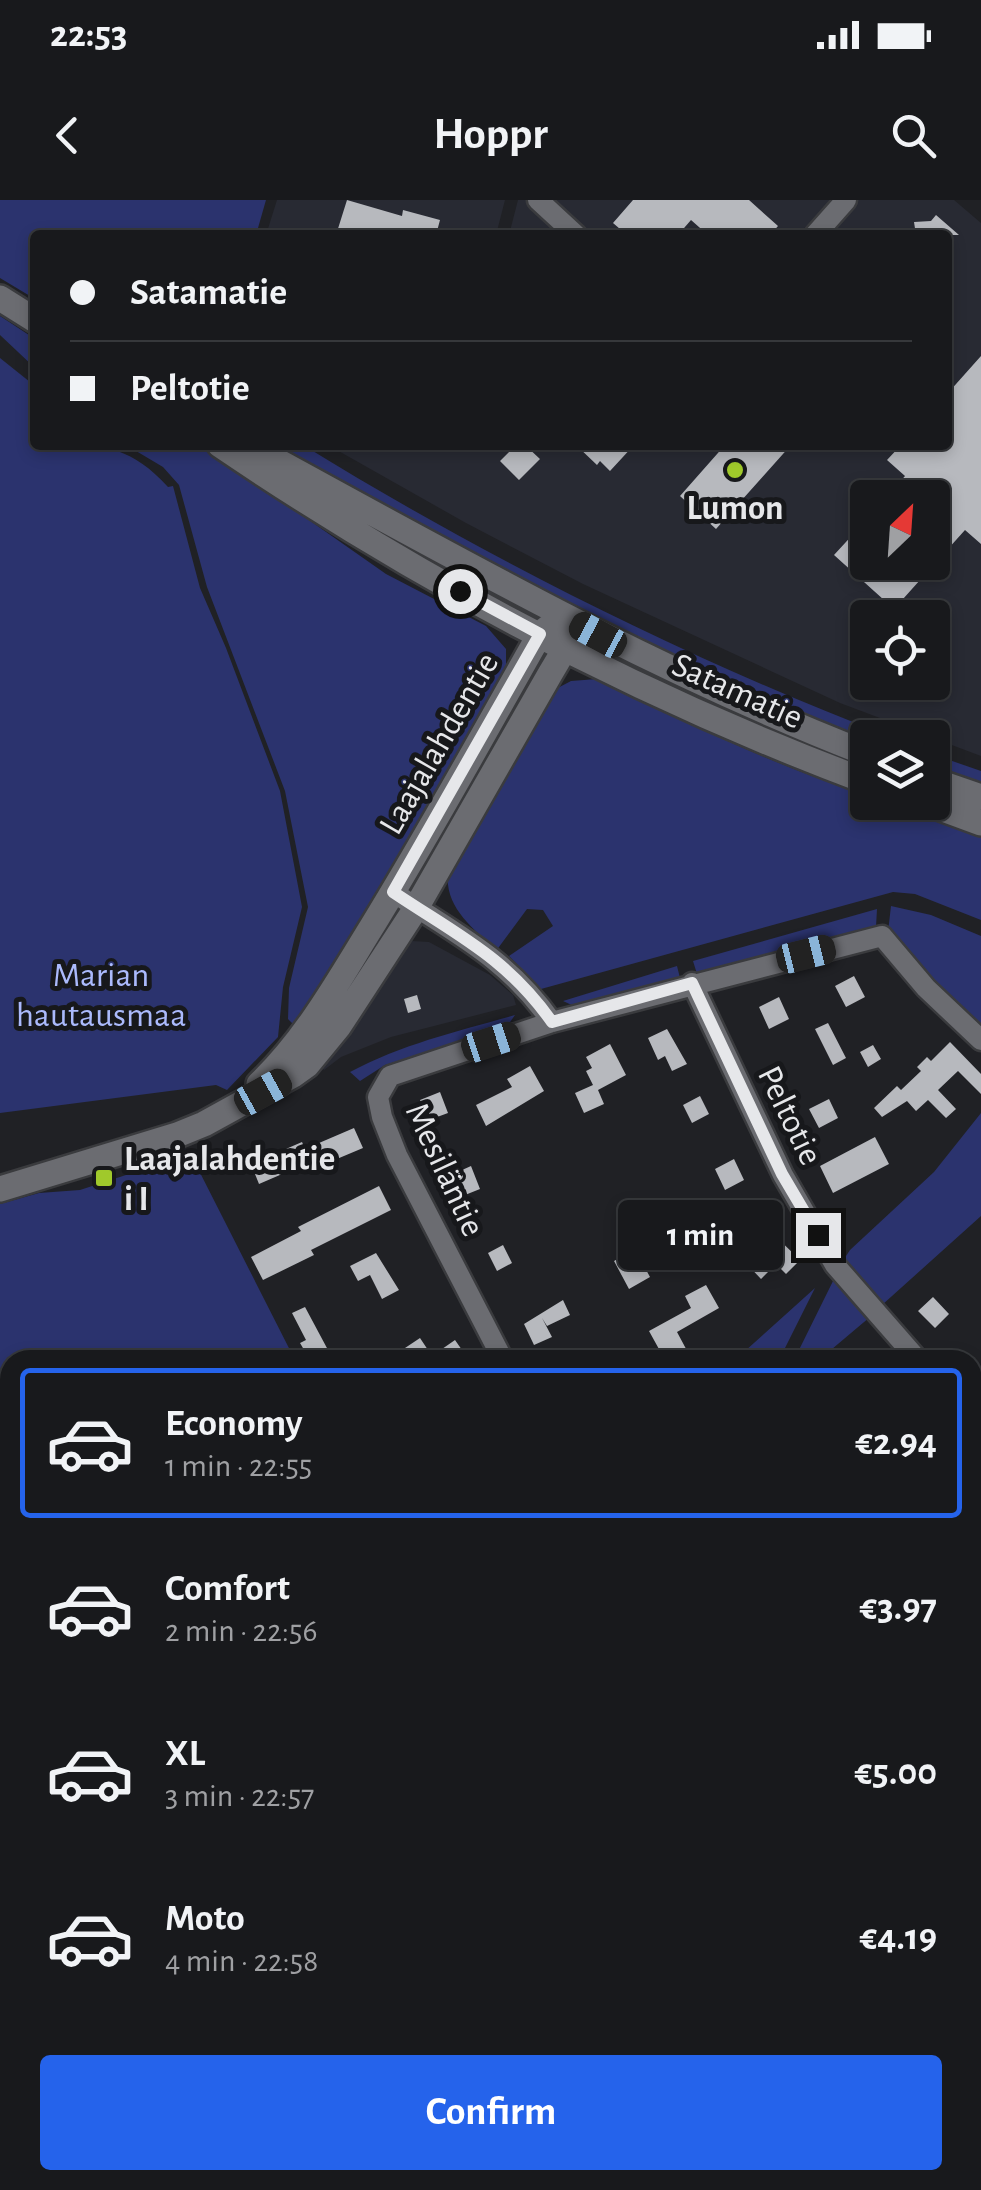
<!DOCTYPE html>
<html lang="en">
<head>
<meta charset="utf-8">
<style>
	body { margin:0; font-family:"Alegreya Sans",sans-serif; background:#252629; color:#f1f3f6; height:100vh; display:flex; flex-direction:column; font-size:38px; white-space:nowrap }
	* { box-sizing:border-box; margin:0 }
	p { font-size:32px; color:#9fa0a3 }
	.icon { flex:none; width:55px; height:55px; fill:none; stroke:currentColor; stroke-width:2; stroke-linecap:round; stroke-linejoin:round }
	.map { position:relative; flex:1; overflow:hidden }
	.panel { position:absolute; left:0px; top:1150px; width:982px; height:840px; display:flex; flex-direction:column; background:#18191c; border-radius:30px 30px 0 0; box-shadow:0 5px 15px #0003,0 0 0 2px #36383b }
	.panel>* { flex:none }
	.guide { position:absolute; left:30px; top:30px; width:922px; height:220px; border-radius:10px; box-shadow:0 5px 15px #0003,0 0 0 2px #36383b; display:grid; align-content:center; height:220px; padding:0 40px; background:#18191c }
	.needle { width:65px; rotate:25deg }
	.buttons { position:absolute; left:850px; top:280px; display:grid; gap:20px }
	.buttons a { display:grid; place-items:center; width:100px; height:100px; border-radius:10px; background:#18191c; box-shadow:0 5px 15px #0003,0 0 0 2px #36383b; font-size:50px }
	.end { position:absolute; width:45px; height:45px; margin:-22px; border:12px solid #e6e7ea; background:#111; box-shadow:0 0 0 5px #111 }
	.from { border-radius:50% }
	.bubble { position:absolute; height:70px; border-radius:10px; background:#18191c; box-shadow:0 5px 15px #0003,0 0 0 2px #36383b; font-size:32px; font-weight:700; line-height:70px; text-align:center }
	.car { position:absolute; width:30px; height:60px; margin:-30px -15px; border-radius:12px; box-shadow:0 0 8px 2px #0007; background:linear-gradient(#222 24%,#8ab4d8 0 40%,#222 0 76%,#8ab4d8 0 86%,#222 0) }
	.guide b { display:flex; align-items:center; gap:35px; height:95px; font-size:38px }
	.guide b+b { border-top:2px solid #36383b }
	.guide i { width:25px; height:25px; background:#f1f3f6 }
	ul { padding:18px 0 0; list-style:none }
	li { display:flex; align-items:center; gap:30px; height:150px; margin:0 20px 15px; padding:0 20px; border:5px solid transparent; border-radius:10px }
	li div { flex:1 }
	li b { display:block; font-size:38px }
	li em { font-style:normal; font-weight:700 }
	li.current { border-color:#2563eb }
	li>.icon { width:90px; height:90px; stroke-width:1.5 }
	.button { display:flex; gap:20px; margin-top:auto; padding:20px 40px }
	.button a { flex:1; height:115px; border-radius:10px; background:#2563eb; color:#fff; font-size:40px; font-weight:700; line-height:115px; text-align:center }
	.status { display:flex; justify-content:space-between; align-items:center; height:70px; padding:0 50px; background:#18191c; direction:ltr }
	.status svg { height:28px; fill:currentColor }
	header { display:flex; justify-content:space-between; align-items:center; height:130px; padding:0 40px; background:#18191c; font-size:45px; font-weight:700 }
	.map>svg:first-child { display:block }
</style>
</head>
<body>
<div class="status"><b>22:53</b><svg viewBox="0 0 49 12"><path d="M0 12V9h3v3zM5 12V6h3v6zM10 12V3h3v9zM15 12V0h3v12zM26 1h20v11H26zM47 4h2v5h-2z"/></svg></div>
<header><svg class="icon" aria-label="back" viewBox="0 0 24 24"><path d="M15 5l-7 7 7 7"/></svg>Hoppr<svg class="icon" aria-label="search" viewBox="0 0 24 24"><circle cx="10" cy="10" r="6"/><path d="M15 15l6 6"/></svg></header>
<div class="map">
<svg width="981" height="1990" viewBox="0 0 981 1990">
	<rect width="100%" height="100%" fill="#202125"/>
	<path fill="#282a33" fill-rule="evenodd" d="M 277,0 L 505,0 L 496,35 L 266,35 Z
		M 518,0 L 529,0 L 567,35 L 509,35 Z
		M 547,0 L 837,0 L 807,35 L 585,35 Z
		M 855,0 L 954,0 L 981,23 L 981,556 L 840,503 L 583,384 L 466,323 L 328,245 L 948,245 L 948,35 L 824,35 ZM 868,298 L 932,298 L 932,362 L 868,362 ZM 868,418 L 932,418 L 932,482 L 868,482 Z
		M 412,741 L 429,742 L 490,775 L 513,795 L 516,805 L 391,837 L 341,857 L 324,870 L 319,865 L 401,747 Z
		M 981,1926 L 981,1978 L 967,1990 L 910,1990 L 921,1980 L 972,1980 L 973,1934 Z"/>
	<path fill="#2b336e" d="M 0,0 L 266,0 L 256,35 L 35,35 L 35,99 L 0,78 Z
		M 0,116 L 35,139 L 35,168 L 0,135 Z
		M 0,158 L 35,186 L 35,245 C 94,245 125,240 168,287 L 173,286 L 200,388 L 226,448 L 280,591 L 302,707 L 283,787 L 278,837 L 227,890 L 216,885 L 0,913 Z
		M 126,245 L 202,245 L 386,374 L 486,426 L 506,449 L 506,467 L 388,679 L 298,829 L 288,819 L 289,788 L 308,707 L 285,591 L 207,387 L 179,285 L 163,267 Z
		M 274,245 L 303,245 C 488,359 688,459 891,537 L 868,538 L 867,545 L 576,414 Z
		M 597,479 C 686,524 774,564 867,596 L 868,602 L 887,603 L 981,634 L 981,720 L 915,694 L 893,692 L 541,789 L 509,756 L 553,726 L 543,710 L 527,709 L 496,751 C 472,726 444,708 448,671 L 552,491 L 571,481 Z
		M 932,554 L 981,571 L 981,586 L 933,569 Z
		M 891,706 L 931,715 L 981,736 L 981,832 L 888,732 Z
		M 877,709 L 876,727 L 697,774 L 693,761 Z
		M 677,766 L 680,778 L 576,807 L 563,801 Z
		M 515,815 L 506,828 L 385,865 L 360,881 L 350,872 C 402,844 459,831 515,815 Z
		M 981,913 L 981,1016 L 882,1105 L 842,1062 L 850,1050 L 934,972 Z
		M 188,949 L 295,1160 L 10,1160 L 10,1848 L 0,1858 L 0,1004 L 39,993 L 80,990 L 129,974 L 154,955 Z
		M 835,1077 L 870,1117 L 819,1160 L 794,1160 Z
		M 815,1088 L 779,1160 L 735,1160 Z
		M 981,1256 L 981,1350 L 973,1358 L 973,1263 Z
		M 981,1735 L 981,1926 L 973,1934 L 972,1742 Z
		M 182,1980 L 284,1980 L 274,1990 L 172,1990 Z
		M 789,1980 L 921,1980 L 910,1990 L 779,1990 Z"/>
	<path fill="#b7b9be" d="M 347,0 L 402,16 L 403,10 L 440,20 L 436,35 L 336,35 Z
		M 633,0 L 749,0 L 778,26 L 770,35 L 708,35 L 691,20 L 678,35 L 627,35 L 613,23 Z
		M 936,15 L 959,35 L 916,35 L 914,22 L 931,21 Z
		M 981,156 L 981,344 L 965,330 L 894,409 L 834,355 L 868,318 L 868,362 L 932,362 L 932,298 L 886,298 L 905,276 L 887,260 L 901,245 L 948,245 L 948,193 Z
		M 516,245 L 525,245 L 540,259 L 519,280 L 500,261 Z
		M 576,245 L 634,245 L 610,271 L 600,261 L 597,265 Z
		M 725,245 L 791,245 L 716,329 L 680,296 Z
		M 854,776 L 865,797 L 846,807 L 835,786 Z
		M 417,795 L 421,809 L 408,813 L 404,799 Z
		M 779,797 L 789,819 L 769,829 L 759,807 Z
		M 828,823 L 846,858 L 833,865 L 815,829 Z
		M 667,829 L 687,864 L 672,871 L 665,856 L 658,860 L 648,838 Z
		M 950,842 L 981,874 L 981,894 L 958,871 L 938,890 L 956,909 L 946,918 L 928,900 L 916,911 L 907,901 L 882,917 L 874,908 L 897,886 L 901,890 L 921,871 L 917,867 L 927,857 L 931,861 Z
		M 610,844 L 626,875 L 598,890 L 604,904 L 584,913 L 575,893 L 593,885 L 586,871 L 592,868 L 586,857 Z
		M 873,845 L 881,859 L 868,867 L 860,852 Z
		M 530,866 L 544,891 L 486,926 L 476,905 L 512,887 L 507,879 Z
		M 440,892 L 448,913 L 429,920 L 420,900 Z
		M 700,896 L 709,914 L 692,923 L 683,905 Z
		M 829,899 L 838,918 L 819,928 L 809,909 Z
		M 354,928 L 363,948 L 313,969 L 310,962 L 259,984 L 251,964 L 302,942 L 305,949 Z
		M 875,937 L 889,964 L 833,993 L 820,966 Z
		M 734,959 L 744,980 L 725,990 L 715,969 Z
		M 471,966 L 480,989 L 460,997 L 451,975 Z
		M 379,986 L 391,1010 L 311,1050 L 314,1055 L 263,1080 L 251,1057 L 301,1031 L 298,1027 Z
		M 662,1023 L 676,1050 L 644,1066 L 650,1077 L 629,1089 L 614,1061 L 655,1038 L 650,1029 Z
		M 762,1023 L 800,1060 L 786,1074 L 776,1064 L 761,1079 L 744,1061 L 760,1046 L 750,1035 Z
		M 503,1045 L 512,1063 L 497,1071 L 488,1053 Z
		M 376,1053 L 399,1090 L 382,1099 L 370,1075 L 358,1081 L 350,1066 Z
		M 706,1085 L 719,1108 L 677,1132 L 692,1160 L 665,1160 L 649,1131 L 691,1108 L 685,1096 Z
		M 933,1097 L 949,1114 L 935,1128 L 918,1111 Z
		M 563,1100 L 570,1115 L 547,1126 L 542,1118 L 552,1137 L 534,1145 L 524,1124 Z
		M 305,1107 L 328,1150 L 310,1160 L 300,1143 L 306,1140 L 292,1113 Z
		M 420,1138 L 432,1156 L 455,1140 L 469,1160 L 387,1160 Z"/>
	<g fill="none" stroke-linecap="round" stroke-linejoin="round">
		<g stroke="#3a3b3e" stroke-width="25">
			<path id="street" d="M 538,0 L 576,35
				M 815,35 L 846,0
				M 393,692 C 457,735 506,757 552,822
				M 692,783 L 783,975 L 835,1065 L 918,1160
				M 503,1160 L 397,955 L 382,917 L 378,897 L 390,876 L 552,822 L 882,736 L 926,788 L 981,840
				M 972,1222 L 981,1231
				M 972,1501 L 981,1493
				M 54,1980 L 64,1990
				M 403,1980 L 412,1990
				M 465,1990 L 475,1980"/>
		</g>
		<g stroke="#3a3b3e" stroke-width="30">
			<path id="secondary" d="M 0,98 L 35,120
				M 220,245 C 421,381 640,497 868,582
				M 248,245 C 452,356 651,470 868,554
				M 932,580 L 981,597
				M 924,602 L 981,623
				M 259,884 C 306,839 337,783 371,728 C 430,632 484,533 540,434 L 550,426
				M 0,989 L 177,935 L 204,924 L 293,875 L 307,865 L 339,826 L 416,708 L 550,474 L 566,447 L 562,417"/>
		</g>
		<use href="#street" stroke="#6b6c71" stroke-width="20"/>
		<use href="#secondary" stroke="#6b6c71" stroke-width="25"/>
		<path stroke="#7a7b7f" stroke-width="5" stroke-dasharray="15 8" stroke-linecap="butt" d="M 972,1952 L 981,1945
			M 928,1990 L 940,1980
			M 955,1990 L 966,1980"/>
	</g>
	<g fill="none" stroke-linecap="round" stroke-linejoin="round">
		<path stroke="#e6e7ea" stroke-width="12" d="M 460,391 L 540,434 L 393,692 C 457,735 506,757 552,822 L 692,783 L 782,974 L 818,1035"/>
	</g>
	<g fill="#a0c92b" stroke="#17181b" stroke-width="4">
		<circle cx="735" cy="270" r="10"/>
		<rect x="94" y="968" width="20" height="20" rx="5"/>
	</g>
	<g text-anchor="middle" stroke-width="10" stroke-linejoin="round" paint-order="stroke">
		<g font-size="35" font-weight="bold" fill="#e6e7ea" stroke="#17181b">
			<text x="735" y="319">Lumon</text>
			<text x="124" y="970" text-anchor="start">Laajalahdentie<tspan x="124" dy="40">i I</tspan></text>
		</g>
		<g font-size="35" fill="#e6e7ea" stroke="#17181b">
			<text transform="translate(738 490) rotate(24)" y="12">Satamatie</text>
			<text transform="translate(438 543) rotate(-60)" y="12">Laajalahdentie</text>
			<text transform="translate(791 915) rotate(64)" y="12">Peltotie</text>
			<text transform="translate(446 969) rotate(65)" y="12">Mesiläntie</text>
		</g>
		<g font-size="35" fill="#abbafc" stroke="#17181b">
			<text x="101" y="786">Marian<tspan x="101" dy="40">hautausmaa</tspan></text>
		</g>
	</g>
</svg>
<div class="buttons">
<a><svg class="needle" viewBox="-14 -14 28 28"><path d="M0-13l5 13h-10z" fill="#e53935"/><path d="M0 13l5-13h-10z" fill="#9fa0a3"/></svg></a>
<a><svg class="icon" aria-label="locate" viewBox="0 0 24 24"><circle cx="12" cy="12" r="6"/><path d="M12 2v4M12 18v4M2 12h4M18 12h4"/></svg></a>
<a><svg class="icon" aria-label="layers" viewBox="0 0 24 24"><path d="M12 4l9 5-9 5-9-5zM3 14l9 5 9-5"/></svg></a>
</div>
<i class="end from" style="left:460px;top:391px"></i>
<i class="end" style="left:818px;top:1035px"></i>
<div class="bubble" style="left:618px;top:1000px;width:165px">1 min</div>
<i class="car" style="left:598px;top:435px;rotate:298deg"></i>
<i class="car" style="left:806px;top:754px;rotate:76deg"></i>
<i class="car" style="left:491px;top:842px;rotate:72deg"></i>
<i class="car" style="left:263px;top:892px;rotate:61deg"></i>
<div class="guide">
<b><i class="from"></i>Satamatie</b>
<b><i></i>Peltotie</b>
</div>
<section class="panel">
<ul>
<li class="current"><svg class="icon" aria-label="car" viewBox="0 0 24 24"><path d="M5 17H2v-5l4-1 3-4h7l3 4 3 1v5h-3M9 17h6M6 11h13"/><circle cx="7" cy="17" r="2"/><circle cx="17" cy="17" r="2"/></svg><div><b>Economy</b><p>1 min · 22:55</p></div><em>€2.94</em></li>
<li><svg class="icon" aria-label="car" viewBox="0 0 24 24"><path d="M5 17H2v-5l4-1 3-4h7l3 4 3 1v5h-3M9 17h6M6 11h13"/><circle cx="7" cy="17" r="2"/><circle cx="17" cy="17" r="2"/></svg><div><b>Comfort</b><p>2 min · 22:56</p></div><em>€3.97</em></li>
<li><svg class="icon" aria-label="car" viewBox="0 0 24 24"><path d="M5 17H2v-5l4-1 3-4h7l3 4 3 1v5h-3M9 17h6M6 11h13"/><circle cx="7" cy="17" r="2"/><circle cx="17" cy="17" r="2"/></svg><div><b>XL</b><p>3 min · 22:57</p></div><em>€5.00</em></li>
<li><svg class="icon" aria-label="car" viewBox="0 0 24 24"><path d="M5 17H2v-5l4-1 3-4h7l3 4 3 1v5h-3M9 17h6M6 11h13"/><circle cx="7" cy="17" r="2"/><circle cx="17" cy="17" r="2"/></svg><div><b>Moto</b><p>4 min · 22:58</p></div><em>€4.19</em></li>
</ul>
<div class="button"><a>Confirm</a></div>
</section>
</div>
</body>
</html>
